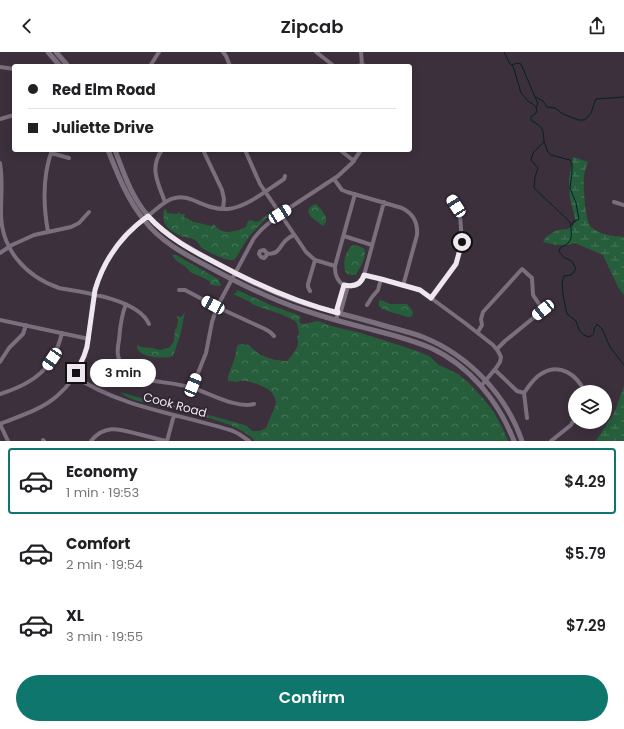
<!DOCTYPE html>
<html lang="en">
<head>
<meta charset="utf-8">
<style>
	body { margin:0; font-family:Poppins,sans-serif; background:#f2f2f2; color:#202124; height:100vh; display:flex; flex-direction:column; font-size:15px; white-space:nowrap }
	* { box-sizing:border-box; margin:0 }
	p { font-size:13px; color:#757577 }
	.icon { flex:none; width:22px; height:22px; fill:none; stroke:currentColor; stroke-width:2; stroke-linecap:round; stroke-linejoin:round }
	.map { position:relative; height:389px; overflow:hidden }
	.sheet { display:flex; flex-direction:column; background:#fff; flex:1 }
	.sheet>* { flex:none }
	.guide { position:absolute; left:12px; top:12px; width:400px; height:88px; border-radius:4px; box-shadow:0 2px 10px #0003; display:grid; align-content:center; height:88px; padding:0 16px; background:#fff }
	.fabs { position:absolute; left:568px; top:333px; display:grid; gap:8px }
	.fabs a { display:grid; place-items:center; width:44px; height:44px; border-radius:50%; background:#fff; box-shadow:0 2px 10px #0003; font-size:20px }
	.end { position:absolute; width:18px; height:18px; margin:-9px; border:5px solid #eee7ef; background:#111; box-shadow:0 0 0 2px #111 }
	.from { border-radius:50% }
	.bubble { position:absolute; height:28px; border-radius:14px; background:#fff; box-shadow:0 2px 10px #0003; font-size:13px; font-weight:600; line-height:28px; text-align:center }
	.car { position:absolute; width:12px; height:24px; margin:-12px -6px; border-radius:5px; box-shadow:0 0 3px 1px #0007; background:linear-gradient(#fff 24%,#345 0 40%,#fff 0 76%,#345 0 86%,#fff 0) }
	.guide b { display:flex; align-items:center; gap:14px; height:38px; font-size:15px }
	.guide b+b { border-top:1px solid #e0e0e0 }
	.guide i { width:10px; height:10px; background:#202124 }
	ul { padding:7px 0 0; list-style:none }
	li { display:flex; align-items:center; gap:12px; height:66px; margin:0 8px 6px; padding:0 8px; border:2px solid transparent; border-radius:4px }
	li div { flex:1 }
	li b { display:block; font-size:15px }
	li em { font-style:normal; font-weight:600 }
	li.selected { border-color:#0f766e }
	li>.icon { width:36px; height:36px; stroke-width:1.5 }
	.primary-button { display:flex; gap:8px; margin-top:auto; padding:8px 16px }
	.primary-button a { flex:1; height:46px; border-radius:24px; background:#0f766e; color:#fff; font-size:16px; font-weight:600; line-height:46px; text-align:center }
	header { display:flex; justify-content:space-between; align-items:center; height:52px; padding:0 16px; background:#fff; font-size:18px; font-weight:600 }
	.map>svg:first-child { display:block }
</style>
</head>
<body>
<header><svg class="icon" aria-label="back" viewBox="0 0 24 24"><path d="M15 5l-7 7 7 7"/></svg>Zipcab<svg class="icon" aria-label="share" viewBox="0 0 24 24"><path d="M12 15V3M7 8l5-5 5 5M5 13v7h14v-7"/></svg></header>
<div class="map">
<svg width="624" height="389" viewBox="0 0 624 389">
	<defs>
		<pattern id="forest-crowns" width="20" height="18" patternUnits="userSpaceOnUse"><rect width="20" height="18" fill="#265e3b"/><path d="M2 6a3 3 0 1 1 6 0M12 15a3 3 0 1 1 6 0" fill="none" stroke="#467558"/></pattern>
		<pattern id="wetland-marsh" width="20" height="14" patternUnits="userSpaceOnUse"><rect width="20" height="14" fill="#265e3b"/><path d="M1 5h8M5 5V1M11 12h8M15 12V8" fill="none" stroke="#467558"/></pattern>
	</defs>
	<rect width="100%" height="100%" fill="#3c303d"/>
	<path fill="url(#forest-crowns)" d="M 316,152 C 322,158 331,167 323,174 L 311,165 L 308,160 C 309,155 312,153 316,152 Z
		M 166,157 L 167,161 L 177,162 L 179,160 L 180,162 L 185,162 L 184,165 L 194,170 L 212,174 L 214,172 C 221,184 235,180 246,175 L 248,169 L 251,168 C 261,174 263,163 270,161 L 270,162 C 262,172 251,180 244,192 C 240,197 239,203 234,208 C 225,209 210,201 202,196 C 199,193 197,188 193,187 C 190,185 185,186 181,184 C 176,181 169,178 166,173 C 163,170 163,162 164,158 Z
		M 355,193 C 357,194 363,195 364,197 C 368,204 359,217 356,223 L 351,223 L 346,221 C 342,211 345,202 351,194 Z
		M 172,203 L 176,203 L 218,227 L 221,233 L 220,234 L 210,233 L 210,230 C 204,225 198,224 192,221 C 190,220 189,218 187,216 C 181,211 177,211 172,203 Z
		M 237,238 L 266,251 L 270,253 L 298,263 L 301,265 L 299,268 L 300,271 L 303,272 L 318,269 L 331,274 L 357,280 L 380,287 L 417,299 L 429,304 L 439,313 L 458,322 L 469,331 L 487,351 L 495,362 L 503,377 L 508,389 L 255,389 C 239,369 180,359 154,353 C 144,350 128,348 120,340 L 147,348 L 180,355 L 241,372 L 247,374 L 252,379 L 259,379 L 266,376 L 276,352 C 276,347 273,341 269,338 C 264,334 246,327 240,329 C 239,329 238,330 237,330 L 228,329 L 228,325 L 235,305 L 237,294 L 240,292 L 249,293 C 258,304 273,309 287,309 C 293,302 301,294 297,285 L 299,282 C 298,278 298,273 296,270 C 290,264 262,256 254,253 L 250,250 L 233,242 L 236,241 Z
		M 381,248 L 390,252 L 407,252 L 412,258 L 413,262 L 411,265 L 408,265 C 402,263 384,259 380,255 C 378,253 379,252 379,249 Z
		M 185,260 L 180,284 L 173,304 C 165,307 144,306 139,299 C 137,297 137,295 137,293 L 141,295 L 152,296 L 160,298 L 170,295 L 174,289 L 175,278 L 177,275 L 178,268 L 177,264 L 181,265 Z"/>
	<path fill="url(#wetland-marsh)" d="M 573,105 L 588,110 C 586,115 584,120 584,125 C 583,134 585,169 591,175 C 600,183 612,184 624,185 L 624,243 L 618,235 L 603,203 L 575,191 L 567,193 L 556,193 L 543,190 L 547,184 L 557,178 L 568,177 L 576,170 L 570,146 L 569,127 Z
		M 624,334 L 624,389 L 596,389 L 615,359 Z"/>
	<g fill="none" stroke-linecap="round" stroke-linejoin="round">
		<path stroke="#002324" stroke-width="1" d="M 504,0 L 510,12 L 513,14 L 521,41 L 529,50 L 533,52 L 536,55 L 537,59 L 536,61 L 531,65 L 531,68 C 543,76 543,75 544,90 L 533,101 L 531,108 L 538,116 L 535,125 L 534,136 L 570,170 C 571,175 573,186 569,190 C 567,193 563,194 560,196 L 559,200 L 565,206 L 572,209 L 576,217 L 571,223 L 564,224 L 562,230 L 563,243 L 567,262 L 576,269 L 579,278 L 584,283 L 589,285 C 594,283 594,281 594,277 L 597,272 L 602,277 L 610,295 L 624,313
			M 512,13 L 518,11 L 521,12 L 538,52 L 536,55
			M 536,45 L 543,49 L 547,55 L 555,56 L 563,62 L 578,68 L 585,68 L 591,61 L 596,47 L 624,45
			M 544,90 L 548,100 L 551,103 L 570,108 L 572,111 L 572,121 L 570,136 L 576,151 L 579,167 L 573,170 L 572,174"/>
		<path stroke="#7b6e7d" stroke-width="4" d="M 223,0 L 226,4 L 230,14
			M 316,0 L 334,14
			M 361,0 L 362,13
			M 150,14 L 159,0
			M 357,14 L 362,13 L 366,14
			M 0,15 L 14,17
			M 0,67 L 14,63
			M 162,98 C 149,116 158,131 165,150
			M 203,98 L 222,138 L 224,147 L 223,157
			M 245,98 L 260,132 L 306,200 L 315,208 L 335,214
			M 340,98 L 354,109
			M 51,101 L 69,106
			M 0,111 C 3,128 1,144 1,161 C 1,197 25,224 59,236 C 83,240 138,247 149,272
			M 334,127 L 342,138 L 347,140 L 402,156 C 414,162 418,171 417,183 L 403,234
			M 355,142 L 335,214 C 334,233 351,242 363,227 L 384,150
			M 614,150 L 624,153
			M 48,180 C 43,152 42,125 52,98
			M 344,184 L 372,193
			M 0,201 L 12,193 L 34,183 L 71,175 L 79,171 L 89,160
			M 267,202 L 266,200 L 264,198 L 260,199 L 259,202 L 261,205 L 264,206 L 266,204 L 267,202 C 279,202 279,196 285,189 C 288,186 291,184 294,183
			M 365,223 L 381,227 L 420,238 L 465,271 L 493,293 L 498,299 L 501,305 L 500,310 L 496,316 L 481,334
			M 179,238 L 185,238 L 217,255 L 265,277 L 270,280 L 274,284
			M 310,239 L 308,235 L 308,232 L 315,208
			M 431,247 L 456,212 L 462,190 L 460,163 L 450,146
			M 126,252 C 121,264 120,275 119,288 C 118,293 117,298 118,303 C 119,312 125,320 133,324 C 139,327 147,328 154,329 C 167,331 180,332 193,336 C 209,341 237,357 254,352
			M 367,253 L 372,245 L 378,238 L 381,227
			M 338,260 L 337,257 L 344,233
			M 0,268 L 89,287
			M 336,268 L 338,260 L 341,259 L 348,234
			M 478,280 L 482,273 L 481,267 L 483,260 L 522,217 L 532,226 L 533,243 L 543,258 L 505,289 L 497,297
			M 0,310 L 9,296 L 23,282 L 26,273
			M 495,318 L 517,339 L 524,341
			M 74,324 C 122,356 180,362 233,379 L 239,382 L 249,389
			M 192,336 L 206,301 L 212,270 L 217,255 L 254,186 L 262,177 L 277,164 L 338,124 L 352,111 L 361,98
			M 0,342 C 35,331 53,317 62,281
			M 527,366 L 524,341 C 528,335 535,325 541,322 C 560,310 577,323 585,340
			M 0,372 C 19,364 41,358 57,344 C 92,314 87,280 95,239 C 100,217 113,195 129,179 C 135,174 141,169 148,164 C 162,153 173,139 193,148 C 205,153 215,158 228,157 C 246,155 266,139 281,129 L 284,127 L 285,124
			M 0,372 L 8,389
			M 43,388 L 44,389
			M 91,389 C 105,372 119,377 138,382 C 147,384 156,387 166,389
			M 167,389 L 174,363
			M 551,389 L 571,373 L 575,366"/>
		<path stroke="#7b6e7d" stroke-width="5" d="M 48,0 L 60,14
			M 56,0 L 68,14
			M 108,98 C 118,123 127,147 144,168 C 160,189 184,202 207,214 C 238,231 269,247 303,258 C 326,266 350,272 373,278 C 393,283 412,288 431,296 C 470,314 499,350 514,389
			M 115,98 C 124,122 132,146 149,165 C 166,184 189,196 211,208 C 240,224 269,240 301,250 C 328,259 355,265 382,273 C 396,277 410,280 423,285 C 468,303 506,342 522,389"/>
	</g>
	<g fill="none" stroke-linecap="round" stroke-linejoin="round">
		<path stroke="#eee7ef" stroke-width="5" d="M 76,321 L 84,304 L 87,295 L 95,238 C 104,207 122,183 148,164 C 167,185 191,198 216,211 C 255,232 295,250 338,261 L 338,260 L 337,257 L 344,233 C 353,235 361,233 364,223 L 381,227 L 420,238 L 431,246 L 456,212 L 462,190"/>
	</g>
	<g text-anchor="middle" stroke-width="4" stroke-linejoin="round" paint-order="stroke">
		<g font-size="12" fill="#eee7ef" stroke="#312633">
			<text transform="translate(175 353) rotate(15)" y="4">Cook Road</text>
		</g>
	</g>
</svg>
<div class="fabs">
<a><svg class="icon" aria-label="layers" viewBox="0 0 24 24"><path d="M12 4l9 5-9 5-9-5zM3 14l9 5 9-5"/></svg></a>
</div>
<i class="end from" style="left:462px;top:190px"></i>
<i class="end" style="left:76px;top:321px"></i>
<div class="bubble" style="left:90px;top:307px;width:66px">3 min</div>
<i class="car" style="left:456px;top:154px;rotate:327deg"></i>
<i class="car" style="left:280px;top:162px;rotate:58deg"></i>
<i class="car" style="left:213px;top:253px;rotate:298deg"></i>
<i class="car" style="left:543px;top:258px;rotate:231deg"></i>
<i class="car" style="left:52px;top:307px;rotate:214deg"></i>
<i class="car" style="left:193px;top:333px;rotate:22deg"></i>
<div class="guide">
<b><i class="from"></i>Red Elm Road</b>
<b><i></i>Juliette Drive</b>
</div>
</div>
<section class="sheet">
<ul>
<li class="selected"><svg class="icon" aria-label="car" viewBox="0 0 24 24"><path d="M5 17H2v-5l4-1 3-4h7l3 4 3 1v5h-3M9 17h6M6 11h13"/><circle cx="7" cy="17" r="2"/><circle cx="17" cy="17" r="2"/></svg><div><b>Economy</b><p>1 min · 19:53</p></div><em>$4.29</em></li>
<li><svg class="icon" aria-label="car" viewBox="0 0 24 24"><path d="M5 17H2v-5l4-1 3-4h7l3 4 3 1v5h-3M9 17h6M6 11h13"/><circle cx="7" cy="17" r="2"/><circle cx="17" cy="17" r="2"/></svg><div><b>Comfort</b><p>2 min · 19:54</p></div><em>$5.79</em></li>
<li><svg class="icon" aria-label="car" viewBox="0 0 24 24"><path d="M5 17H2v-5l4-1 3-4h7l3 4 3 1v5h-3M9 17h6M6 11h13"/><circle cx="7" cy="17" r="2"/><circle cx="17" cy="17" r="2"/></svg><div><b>XL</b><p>3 min · 19:55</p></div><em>$7.29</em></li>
</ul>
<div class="primary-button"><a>Confirm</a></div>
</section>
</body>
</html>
